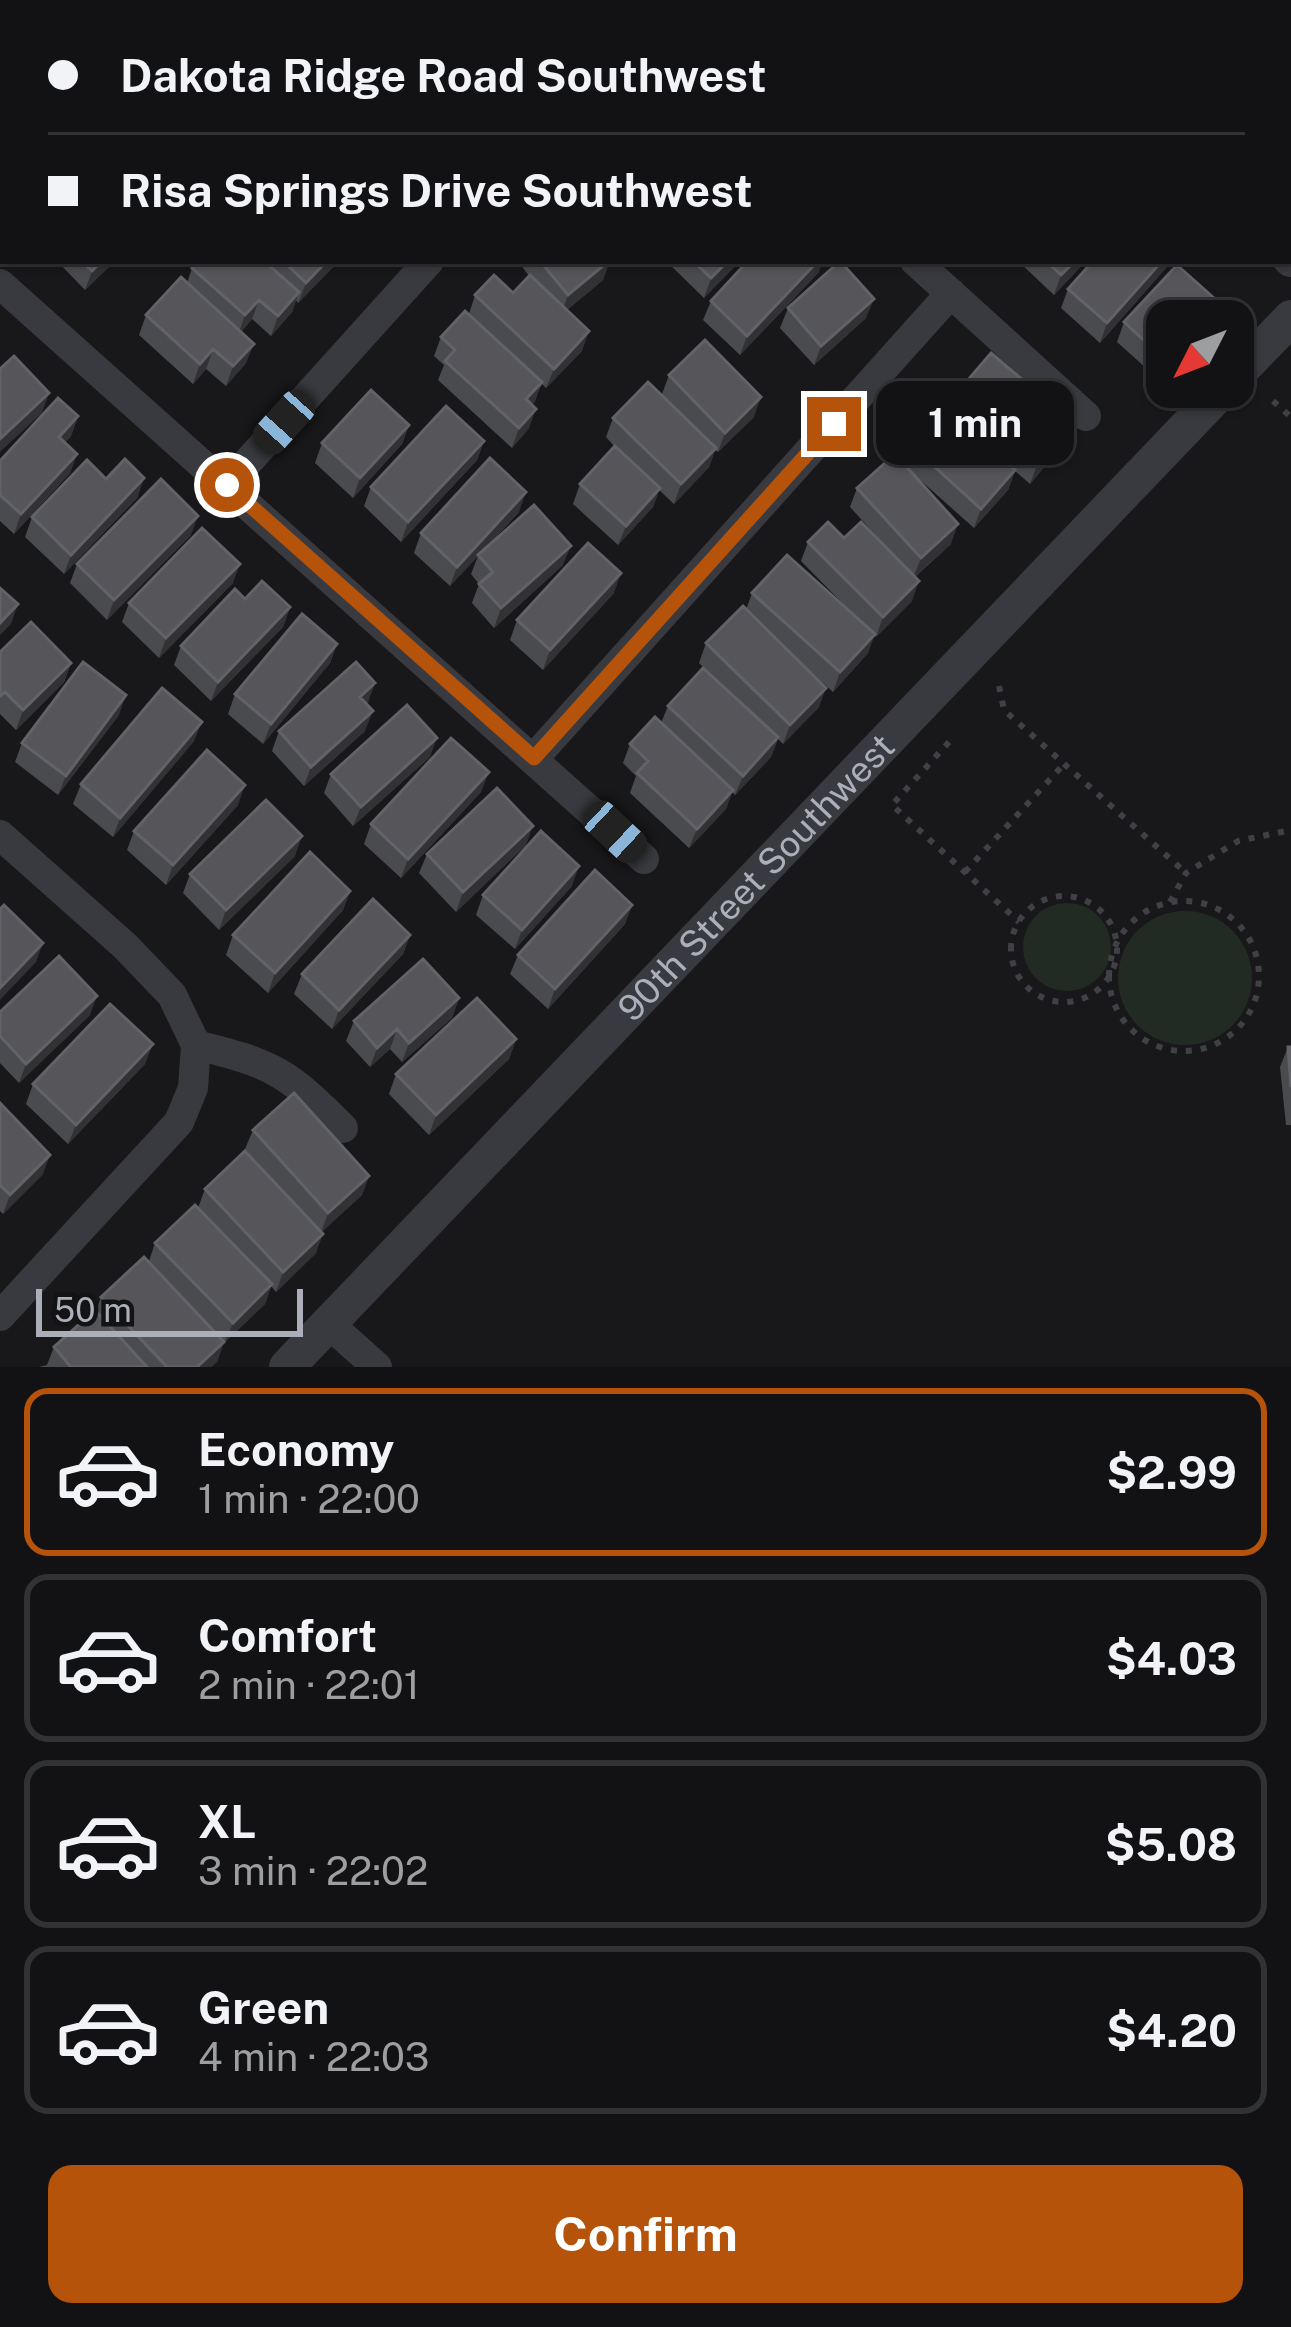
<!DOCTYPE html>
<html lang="en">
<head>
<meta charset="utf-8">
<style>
	body { margin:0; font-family:"Public Sans",sans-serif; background:#1b1b1d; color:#f1f3f6; height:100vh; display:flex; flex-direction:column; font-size:45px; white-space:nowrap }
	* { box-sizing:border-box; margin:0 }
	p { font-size:39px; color:#9c9ea0 }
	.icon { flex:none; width:66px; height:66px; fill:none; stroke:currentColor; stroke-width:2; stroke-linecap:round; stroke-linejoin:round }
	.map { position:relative; height:1367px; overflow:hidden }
	.details { display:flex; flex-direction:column; background:#121214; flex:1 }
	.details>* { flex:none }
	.top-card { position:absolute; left:0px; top:0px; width:1293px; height:264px; box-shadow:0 3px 9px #0004,0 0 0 3px #313234; display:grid; align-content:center; height:264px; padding:0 48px; background:#121214 }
	.needle { width:78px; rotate:228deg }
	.buttons { position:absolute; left:1146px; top:300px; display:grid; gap:24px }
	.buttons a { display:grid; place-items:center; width:108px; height:108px; border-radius:24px; background:#121214; box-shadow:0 3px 9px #0004,0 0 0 3px #313234; font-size:60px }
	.scale { position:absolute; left:36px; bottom:30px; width:267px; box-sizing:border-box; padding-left:12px; border:6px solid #abafb9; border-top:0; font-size:33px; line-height:42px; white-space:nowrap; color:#abafb9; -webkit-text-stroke:9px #131315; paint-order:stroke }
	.end { position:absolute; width:54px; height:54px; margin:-27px; border:15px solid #b45309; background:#fff; box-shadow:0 0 0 6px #fff }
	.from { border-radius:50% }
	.bubble { position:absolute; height:84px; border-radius:24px; background:#121214; box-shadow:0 3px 9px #0004,0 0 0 3px #313234; font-size:39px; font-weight:700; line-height:84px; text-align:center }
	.car { position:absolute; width:36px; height:72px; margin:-36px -18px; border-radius:15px; box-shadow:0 0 9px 3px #0007; background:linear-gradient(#222 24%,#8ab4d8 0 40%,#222 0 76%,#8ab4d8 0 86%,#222 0) }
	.top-card b { display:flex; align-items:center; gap:42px; height:114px; font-size:45px }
	.top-card b+b { border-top:3px solid #313234 }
	.top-card i { width:30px; height:30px; background:#f1f3f6 }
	ul { padding:21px 0 0; list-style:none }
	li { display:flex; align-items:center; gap:36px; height:168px; margin:0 24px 18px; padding:0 24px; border:6px solid #313234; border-radius:24px }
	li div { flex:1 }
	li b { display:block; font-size:45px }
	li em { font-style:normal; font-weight:700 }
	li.selected { border-color:#b45309 }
	li>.icon { width:108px; height:108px; stroke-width:1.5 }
	.cta { display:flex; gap:24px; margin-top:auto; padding:24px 48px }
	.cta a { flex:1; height:138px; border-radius:24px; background:#b45309; color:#fff; font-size:48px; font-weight:700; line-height:138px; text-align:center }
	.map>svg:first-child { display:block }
</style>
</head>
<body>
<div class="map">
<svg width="1291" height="1367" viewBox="0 0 1291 1367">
	<rect width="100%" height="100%" fill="#18181a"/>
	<path fill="#222a24" d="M1023 947a44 44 0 1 1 88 0a44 44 0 1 1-88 0Z
		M1118 978a67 67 0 1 1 134 0a67 67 0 1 1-134 0Z"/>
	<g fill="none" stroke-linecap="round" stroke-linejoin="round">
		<path stroke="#404146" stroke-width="6" stroke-dasharray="6 9" stroke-linecap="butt" d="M 1273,401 L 1291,417
			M 999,686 L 1004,710 L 1186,873
			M 949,742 L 892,805 L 1019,922
			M 965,872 L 1064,764
			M1011 949a53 53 0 1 1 106 0a53 53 0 1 1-106 0Z
			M1109 976a75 75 0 1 1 150 0a75 75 0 1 1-150 0Z
			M 1170,902 L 1186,873 L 1238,841 L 1291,830"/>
		<path stroke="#393a3f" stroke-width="15" d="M 1290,33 L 1291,33
			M 1290,219 L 1291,218"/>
		<path stroke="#393a3f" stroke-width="30" d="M 619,0 L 622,3
			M 106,3 L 109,0
			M 901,3 L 903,0
			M 0,120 L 3,117
			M 915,261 L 1086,416
			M 0,284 L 644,859
			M 227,485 L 429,261
			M 534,758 L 951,293
			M 0,835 L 125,946 L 172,995 L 196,1045 C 274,1064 287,1072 343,1128
			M 0,1316 L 179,1122 L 193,1088 L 196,1045
			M 328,1323 L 377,1367"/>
		<g stroke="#393a3f" stroke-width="36">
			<path d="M 999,0 L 1002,3"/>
			<path d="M 1290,258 L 1291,259"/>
			<path d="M 1233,378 L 1291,318"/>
			<path id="s1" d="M 287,1367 L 1225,387"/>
		</g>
	</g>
	<path fill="#4a4b4f" d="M 265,0 L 341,0 L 338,3 L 269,3 Z
		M 720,0 L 754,0 L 752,3 L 724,3 Z
		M 57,261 L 115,261 L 85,290 Z
		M 198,261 L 336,261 L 335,265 L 298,303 L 296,300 L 292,312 L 271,336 L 252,319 L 241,332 L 246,363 L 226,386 L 206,369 L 193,384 L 139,335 L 146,315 L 187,283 L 192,268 Z
		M 518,261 L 609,261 L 603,280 L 567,310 L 582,351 L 546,388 L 542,384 L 532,405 L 529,428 L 512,448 L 438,380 L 444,365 L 434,356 L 441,337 L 469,314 L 475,295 L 513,293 L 529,276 Z
		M 666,261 L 740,261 L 704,298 Z
		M 1018,261 L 1086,261 L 1054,295 Z
		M 1093,261 L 1172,261 L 1100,343 L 1061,308 L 1068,289 Z
		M 819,272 L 740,355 L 703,320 L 711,301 Z
		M 1215,299 L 1206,321 L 1167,321 L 1167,363 L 1155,376 L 1117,342 L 1124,322 Z
		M 788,308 L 866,318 L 814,365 L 780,328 Z
		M 669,375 L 754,417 L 718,452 L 715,450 L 709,467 L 674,504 L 659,490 L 653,507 L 618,545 L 573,504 L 580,484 L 615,447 L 606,437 L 613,418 L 662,394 Z
		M 955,395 L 1072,422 L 1065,442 L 1030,484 L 1015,471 L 1008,490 L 974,528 L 910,471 L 951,544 L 915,577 L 912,601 L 876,637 L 874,635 L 868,653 L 833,692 L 798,660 L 819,707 L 783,744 L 778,739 L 771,757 L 735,795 L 732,792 L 726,809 L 689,848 L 630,793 L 636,776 L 623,763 L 630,744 L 661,723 L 668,706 L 729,692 L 699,663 L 706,643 L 746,610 L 752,593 L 858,619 L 801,561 L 808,542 L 844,538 L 890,551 L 850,507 L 857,488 L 898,457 L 904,439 L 949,411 Z
		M 78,416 L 71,436 L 65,442 L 77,454 L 70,473 L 14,534 L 0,521 L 0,461 Z
		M 409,425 L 402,444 L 353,498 L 315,463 L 322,443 Z
		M 484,441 L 477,460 L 401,542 L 364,506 L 371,487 Z
		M 144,478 L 137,498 L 64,574 L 25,537 L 32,517 L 106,479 Z
		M 519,512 L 483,551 L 563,565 L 494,628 L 472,603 L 479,584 L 471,574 L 478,556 L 450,586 L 414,553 L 421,533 Z
		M 191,535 L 107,620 L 70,583 L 77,564 Z
		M 233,583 L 159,658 L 122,622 L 129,603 Z
		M 614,593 L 543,670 L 510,640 L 517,620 Z
		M 245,599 L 290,607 L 283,627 L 211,701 L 174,665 L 181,646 Z
		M 337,644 L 330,663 L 263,744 L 228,714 L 235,694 Z
		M 0,652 L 71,663 L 64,682 L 16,730 L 0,714 Z
		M 368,703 L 366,704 L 365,731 L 304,786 L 272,751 L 279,731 Z
		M 119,715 L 58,795 L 15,762 L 22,743 Z
		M 194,741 L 113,837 L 73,804 L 81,784 Z
		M 430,757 L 353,826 L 324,793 L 331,774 Z
		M 481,792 L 401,878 L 364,844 L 371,824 Z
		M 238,805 L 166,885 L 127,850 L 134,831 Z
		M 526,845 L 456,912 L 419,873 L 427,854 Z
		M 295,856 L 219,930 L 183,893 L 190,874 Z
		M 572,886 L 515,949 L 476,915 L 483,895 Z
		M 350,891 L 343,910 L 268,993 L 226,955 L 233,935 Z
		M 632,905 L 625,924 L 548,1009 L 510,974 L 518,955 Z
		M 410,935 L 403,954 L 332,1029 L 294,994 L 302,974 Z
		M 459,998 L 452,1018 L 402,1062 L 390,1049 L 370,1067 L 346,1041 L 354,1021 Z
		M 0,1012 L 90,1015 L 19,1083 L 0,1063 Z
		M 516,1039 L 509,1059 L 429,1135 L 389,1094 L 396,1074 Z
		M 1288,1047 L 1291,1047 L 1291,1125 L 1286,1125 L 1280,1067 Z
		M 145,1064 L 68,1144 L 26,1104 L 33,1084 Z
		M 0,1103 L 43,1174 L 3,1214 L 0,1211 Z
		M 253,1130 L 369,1176 L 362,1195 L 321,1232 L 316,1253 L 276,1292 L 271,1286 L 265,1304 L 225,1342 L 190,1306 L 224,1342 L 217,1362 L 211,1367 L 39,1367 L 47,1365 L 54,1347 L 96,1311 L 101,1297 L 149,1261 L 155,1243 L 198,1208 L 205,1189 L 292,1200 L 245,1149 Z"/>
	<path fill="#323235" d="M 5,0 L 15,0 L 14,3 L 3,3 L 3,15 L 0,18 L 0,5 Z
		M 102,261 L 115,261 L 85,290 L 92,271 Z
		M 327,261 L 336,261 L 335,265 L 298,303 L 306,283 Z
		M 610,261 L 603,280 L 561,315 L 568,295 Z
		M 728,261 L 740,261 L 704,298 L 711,278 Z
		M 818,261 L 823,261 L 819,272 L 740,355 L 747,336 Z
		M 1075,261 L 1086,261 L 1054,295 L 1061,275 Z
		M 1162,261 L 1172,261 L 1100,343 L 1107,323 Z
		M 299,292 L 292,312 L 271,336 L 278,316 Z
		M 874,299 L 866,318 L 814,365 L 821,346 Z
		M 1215,299 L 1206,321 L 1195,321 Z
		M 259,300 L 252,319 L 238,335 L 245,315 Z
		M 589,331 L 582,351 L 546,388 L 554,369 Z
		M 254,344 L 246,363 L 226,386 L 233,366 Z
		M 213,349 L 206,369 L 193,384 L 200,364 Z
		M 1167,351 L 1167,363 L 1155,376 L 1162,357 Z
		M 542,382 L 535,402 L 519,419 L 526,399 Z
		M 49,393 L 42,413 L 0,452 L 0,439 Z
		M 761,397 L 754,417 L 718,452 L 725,433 Z
		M 536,409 L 529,428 L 512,448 L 519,428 Z
		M 78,416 L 71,436 L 51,456 L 59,437 Z
		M 1072,422 L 1065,442 L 1030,484 L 1037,465 Z
		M 409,425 L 402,444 L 353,498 L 360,478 Z
		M 484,441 L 477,460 L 401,542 L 408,522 Z
		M 716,448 L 709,467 L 674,504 L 681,484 Z
		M 77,454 L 70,473 L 14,534 L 21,514 Z
		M 1015,470 L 1008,490 L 974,528 L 981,509 Z
		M 144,478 L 137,498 L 64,574 L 71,555 Z
		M 660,488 L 653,507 L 618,545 L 626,526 Z
		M 526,492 L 519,512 L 450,586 L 457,567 Z
		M 198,516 L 191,535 L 107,620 L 114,600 Z
		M 958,524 L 951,544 L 913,578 L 921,558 Z
		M 571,546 L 563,565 L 494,628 L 501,608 Z
		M 240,564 L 233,583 L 159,658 L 166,638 Z
		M 621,573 L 614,593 L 543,670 L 550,650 Z
		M 919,581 L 912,601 L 876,637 L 883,617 Z
		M 18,604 L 11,624 L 0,635 L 0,623 Z
		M 290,607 L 283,627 L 211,701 L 218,682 Z
		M 875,634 L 868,653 L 833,692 L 840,672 Z
		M 337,644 L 330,663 L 263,744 L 271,724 Z
		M 71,663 L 64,682 L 16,730 L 23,710 Z
		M 375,683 L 368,703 L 352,716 L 360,697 Z
		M 826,688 L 819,707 L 783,744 L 790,725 Z
		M 126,695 L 119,715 L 58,795 L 66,776 Z
		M 373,711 L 365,731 L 304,786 L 311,767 Z
		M 202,722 L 194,741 L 113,837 L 120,818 Z
		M 778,737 L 771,757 L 735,795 L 743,776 Z
		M 437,738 L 430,757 L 353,826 L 361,807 Z
		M 489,772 L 481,792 L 401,878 L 408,859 Z
		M 245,785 L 238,805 L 166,885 L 173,865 Z
		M 733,790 L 726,809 L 689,848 L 697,829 Z
		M 533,826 L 526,845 L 456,912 L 463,892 Z
		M 302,836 L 295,856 L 219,930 L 226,910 Z
		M 579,866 L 572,886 L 515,949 L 522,930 Z
		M 350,891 L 343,910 L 268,993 L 275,973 Z
		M 632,905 L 625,924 L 548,1009 L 555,989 Z
		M 410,935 L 403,954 L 332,1029 L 339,1010 Z
		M 43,943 L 36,962 L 0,1000 L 0,988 Z
		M 97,996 L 90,1015 L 19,1083 L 26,1064 Z
		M 459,998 L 452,1018 L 402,1062 L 409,1043 Z
		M 397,1029 L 390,1049 L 370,1067 L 377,1048 Z
		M 516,1039 L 509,1059 L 429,1135 L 436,1115 Z
		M 153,1044 L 145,1064 L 68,1144 L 76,1125 Z
		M 50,1155 L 43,1174 L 3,1214 L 10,1195 Z
		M 369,1176 L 362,1195 L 321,1233 L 328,1213 Z
		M 323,1234 L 316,1253 L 276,1292 L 283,1272 Z
		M 272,1284 L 265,1304 L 225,1342 L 233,1323 Z
		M 224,1342 L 217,1362 L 211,1367 L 197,1367 Z"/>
	<path fill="#55555a" stroke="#626369" stroke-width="3" d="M 198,0 L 264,0 L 267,3 L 200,3 Z
		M 294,0 L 330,0 L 328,3 L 297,3 Z
		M 424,0 L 472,0 L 476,3 L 422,3 Z
		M 490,0 L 561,0 L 558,3 L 493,3 Z
		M 755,0 L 830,0 L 827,3 L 758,3 Z
		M 82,261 L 102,261 L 92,271 Z
		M 198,261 L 264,261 L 299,292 L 278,316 L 259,300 L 245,315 L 192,268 Z
		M 283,261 L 327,261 L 306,283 Z
		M 540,261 L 609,261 L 568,295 Z
		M 693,261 L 728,261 L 711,278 Z
		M 748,261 L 818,261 L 747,336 L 711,301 Z
		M 840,261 L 874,299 L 821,346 L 788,308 Z
		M 1046,261 L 1075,261 L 1061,275 Z
		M 1093,261 L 1162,261 L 1107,323 L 1068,289 Z
		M 1177,265 L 1215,299 L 1195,321 L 1167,321 L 1167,351 L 1162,357 L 1124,322 Z
		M 494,275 L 513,293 L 530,275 L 589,331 L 554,369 L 475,295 Z
		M 181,277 L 254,344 L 233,366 L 213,349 L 200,364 L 146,315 Z
		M 465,311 L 542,382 L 526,399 L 536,409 L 519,428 L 445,361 L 455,350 L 441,337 Z
		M 705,340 L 761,397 L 725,433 L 669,375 Z
		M 991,353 L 1072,422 L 1037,465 L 955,395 Z
		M 14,356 L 49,393 L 0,439 L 0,369 Z
		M 648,382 L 716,448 L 681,484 L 613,418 Z
		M 371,390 L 409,425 L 360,478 L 322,443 Z
		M 58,398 L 78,416 L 59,437 L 77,454 L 21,514 L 0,495 L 0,461 Z
		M 938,401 L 1015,470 L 981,509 L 904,439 Z
		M 446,406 L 484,441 L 408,522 L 371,487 Z
		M 615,446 L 660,488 L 626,526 L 580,484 Z
		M 895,454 L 958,524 L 921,558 L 857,488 Z
		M 490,458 L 526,492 L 457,567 L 421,533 Z
		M 125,459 L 144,478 L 71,555 L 32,517 L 87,460 L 106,479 Z
		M 161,479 L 198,516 L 114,600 L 77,564 Z
		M 534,505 L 571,546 L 501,608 L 479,584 L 493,572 L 478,555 Z
		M 828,522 L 844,538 L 861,522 L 919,581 L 883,617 L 808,542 Z
		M 202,528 L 240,564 L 166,638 L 129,603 Z
		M 588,543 L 621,573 L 550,650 L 517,620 Z
		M 787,555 L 875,634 L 840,672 L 752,593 Z
		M 262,581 L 290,607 L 218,682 L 181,646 L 235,589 L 245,599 Z
		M 0,588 L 18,604 L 0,623 Z
		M 743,606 L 826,688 L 790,725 L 706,643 Z
		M 302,614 L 337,644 L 271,724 L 235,694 Z
		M 31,622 L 71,663 L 23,710 L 5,692 L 0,696 L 0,652 Z
		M 83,662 L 126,695 L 66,776 L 22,743 Z
		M 356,662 L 375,683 L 360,697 L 373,711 L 311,767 L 279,731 Z
		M 703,668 L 778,737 L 743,776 L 668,706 Z
		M 162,688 L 202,722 L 120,818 L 81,784 Z
		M 407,705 L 437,738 L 361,807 L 331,774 Z
		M 655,717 L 733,790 L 697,829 L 637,773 L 648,761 L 630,744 Z
		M 451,738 L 489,772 L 408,859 L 371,824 Z
		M 207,750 L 245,785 L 173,865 L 134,831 Z
		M 497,788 L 533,826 L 463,892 L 427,854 Z
		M 266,800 L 302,836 L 226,910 L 190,874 Z
		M 541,831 L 579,866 L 522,930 L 483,895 Z
		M 310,852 L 350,891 L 275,973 L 233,935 Z
		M 595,870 L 632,905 L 555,989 L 518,955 Z
		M 373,899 L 410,935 L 339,1010 L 302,974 Z
		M 4,905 L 43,943 L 0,988 L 0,909 Z
		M 59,956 L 97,996 L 26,1064 L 0,1036 L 0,1012 Z
		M 423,959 L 459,998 L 409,1043 L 397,1029 L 377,1048 L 354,1021 Z
		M 477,998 L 516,1039 L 436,1115 L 396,1074 Z
		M 110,1004 L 153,1044 L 76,1125 L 33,1084 Z
		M 1288,1047 L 1291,1047 L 1291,1087 Z
		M 294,1093 L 369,1176 L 328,1213 L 253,1130 Z
		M 0,1103 L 50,1155 L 10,1195 L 0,1185 Z
		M 245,1151 L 323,1234 L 283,1272 L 205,1189 Z
		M 195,1205 L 272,1284 L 233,1323 L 155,1243 Z
		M 144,1257 L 224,1342 L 197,1367 L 167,1367 L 101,1297 Z
		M 95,1310 L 147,1367 L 71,1367 L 54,1347 Z"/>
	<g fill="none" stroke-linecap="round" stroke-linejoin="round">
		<path stroke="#b45309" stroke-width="15" d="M 227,485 L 534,758 L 834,424"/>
	</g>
	<g text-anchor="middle" stroke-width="9" stroke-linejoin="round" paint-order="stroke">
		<g font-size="36" fill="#abafb9" stroke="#131315">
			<text dy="13" stroke="none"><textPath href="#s1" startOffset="678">90th Street Southwest</textPath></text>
		</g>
	</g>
</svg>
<div class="buttons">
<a><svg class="needle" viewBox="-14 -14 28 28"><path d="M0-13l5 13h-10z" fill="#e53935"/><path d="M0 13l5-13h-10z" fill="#9c9ea0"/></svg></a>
</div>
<div class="scale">50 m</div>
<i class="end from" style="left:227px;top:485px"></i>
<i class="end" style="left:834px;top:424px"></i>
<div class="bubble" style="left:876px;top:381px;width:198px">1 min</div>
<i class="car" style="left:284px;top:422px;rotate:222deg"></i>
<i class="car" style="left:615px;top:832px;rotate:133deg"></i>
<div class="top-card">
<b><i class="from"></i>Dakota Ridge Road Southwest</b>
<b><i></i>Risa Springs Drive Southwest</b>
</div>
</div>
<section class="details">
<ul>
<li class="selected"><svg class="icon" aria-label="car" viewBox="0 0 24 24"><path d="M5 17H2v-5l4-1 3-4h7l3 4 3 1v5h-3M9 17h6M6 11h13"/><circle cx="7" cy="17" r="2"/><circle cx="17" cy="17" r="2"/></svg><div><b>Economy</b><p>1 min · 22:00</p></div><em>$2.99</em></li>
<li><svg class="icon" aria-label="car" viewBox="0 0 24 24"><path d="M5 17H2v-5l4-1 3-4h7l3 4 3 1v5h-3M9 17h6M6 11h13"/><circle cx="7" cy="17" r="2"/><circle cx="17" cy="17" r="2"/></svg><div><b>Comfort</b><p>2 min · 22:01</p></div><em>$4.03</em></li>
<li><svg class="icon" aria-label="car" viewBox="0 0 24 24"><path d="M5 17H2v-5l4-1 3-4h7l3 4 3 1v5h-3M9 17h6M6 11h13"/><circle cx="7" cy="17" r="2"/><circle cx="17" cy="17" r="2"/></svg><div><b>XL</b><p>3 min · 22:02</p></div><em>$5.08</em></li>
<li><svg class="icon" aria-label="car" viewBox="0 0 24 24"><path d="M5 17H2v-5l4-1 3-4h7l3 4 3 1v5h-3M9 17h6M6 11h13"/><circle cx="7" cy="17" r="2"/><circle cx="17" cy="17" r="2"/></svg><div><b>Green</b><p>4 min · 22:03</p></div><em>$4.20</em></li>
</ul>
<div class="cta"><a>Confirm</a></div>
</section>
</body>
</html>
